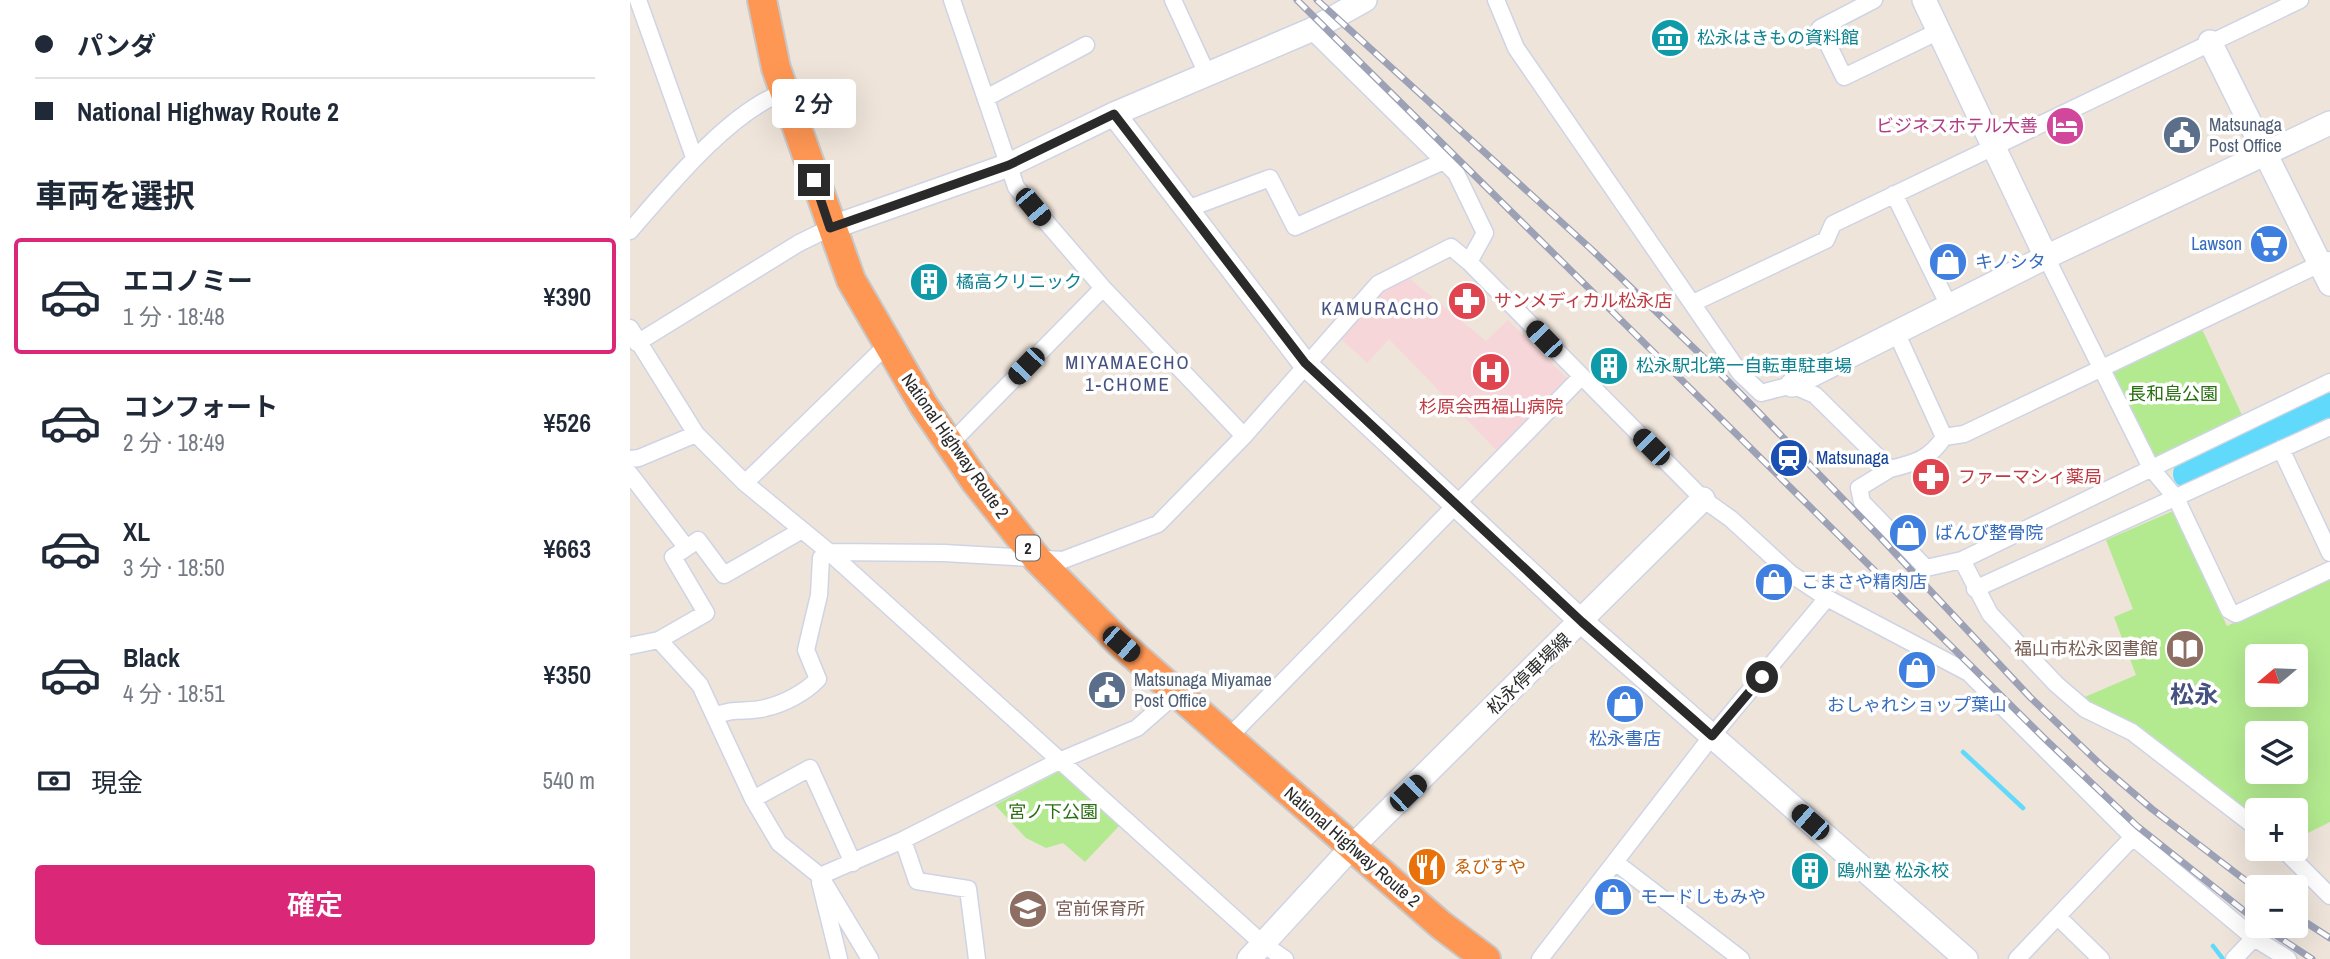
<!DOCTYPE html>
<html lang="ja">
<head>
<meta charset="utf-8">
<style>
	body { margin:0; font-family:"Archivo Narrow","Noto Sans JP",sans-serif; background:#f2f2f3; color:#1f2937; height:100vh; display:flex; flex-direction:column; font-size:26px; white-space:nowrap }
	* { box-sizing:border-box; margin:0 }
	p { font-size:23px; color:#747a83 }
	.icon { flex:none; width:38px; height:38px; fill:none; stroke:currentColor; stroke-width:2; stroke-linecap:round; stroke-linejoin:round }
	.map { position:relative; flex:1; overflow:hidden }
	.details { display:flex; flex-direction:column; background:#fff; width:630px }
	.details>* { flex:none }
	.guide { display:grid; align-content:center; height:154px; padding:0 35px; background:#fff }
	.needle { width:46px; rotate:251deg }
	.tools { position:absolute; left:1615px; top:644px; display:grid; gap:14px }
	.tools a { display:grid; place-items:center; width:63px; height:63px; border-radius:7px; background:#fff; box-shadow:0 7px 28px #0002; font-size:35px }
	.end { position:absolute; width:32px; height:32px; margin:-16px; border:9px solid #2a2a2a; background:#fff; box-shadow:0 0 0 4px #fff }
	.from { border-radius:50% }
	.bubble { position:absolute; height:49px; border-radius:7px; background:#fff; box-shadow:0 7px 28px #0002; font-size:23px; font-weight:600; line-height:49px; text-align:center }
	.car { position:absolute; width:21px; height:42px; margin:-21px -10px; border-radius:9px; box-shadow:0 0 5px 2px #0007; background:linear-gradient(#222 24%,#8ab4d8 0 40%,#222 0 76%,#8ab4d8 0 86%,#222 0) }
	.guide b { display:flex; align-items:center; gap:24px; height:66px; font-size:26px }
	.guide b+b { border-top:2px solid #e0e1e3 }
	.guide i { width:18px; height:18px; background:#1f2937 }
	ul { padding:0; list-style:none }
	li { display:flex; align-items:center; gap:21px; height:116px; margin:0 14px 10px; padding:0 21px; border:4px solid transparent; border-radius:7px }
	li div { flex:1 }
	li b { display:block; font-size:26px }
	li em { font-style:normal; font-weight:600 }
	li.active { border-color:#db2777 }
	li>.icon { width:63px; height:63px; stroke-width:1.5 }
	h2 { padding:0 35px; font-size:32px; line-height:84px }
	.pay { display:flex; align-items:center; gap:18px; height:77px; padding:0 35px; font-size:26px }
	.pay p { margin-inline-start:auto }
	.cta { display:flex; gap:14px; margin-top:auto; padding:14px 35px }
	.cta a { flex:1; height:80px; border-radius:7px; background:#db2777; color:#fff; font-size:28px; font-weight:600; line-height:80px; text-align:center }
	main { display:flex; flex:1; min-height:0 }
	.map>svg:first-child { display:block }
</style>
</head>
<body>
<main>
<section class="details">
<div class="guide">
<b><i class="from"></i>パンダ</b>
<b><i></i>National Highway Route 2</b>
</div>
<h2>車両を選択</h2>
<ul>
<li class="active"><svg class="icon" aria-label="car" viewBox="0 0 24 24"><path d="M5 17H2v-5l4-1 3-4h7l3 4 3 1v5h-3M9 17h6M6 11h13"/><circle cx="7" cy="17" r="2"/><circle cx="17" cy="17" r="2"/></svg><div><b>エコノミー</b><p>1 分 · 18:48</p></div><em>¥390</em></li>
<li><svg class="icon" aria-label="car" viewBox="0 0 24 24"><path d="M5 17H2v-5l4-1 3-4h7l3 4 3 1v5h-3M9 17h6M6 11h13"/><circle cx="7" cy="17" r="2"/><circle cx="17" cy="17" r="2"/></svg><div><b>コンフォート</b><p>2 分 · 18:49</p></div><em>¥526</em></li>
<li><svg class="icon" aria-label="car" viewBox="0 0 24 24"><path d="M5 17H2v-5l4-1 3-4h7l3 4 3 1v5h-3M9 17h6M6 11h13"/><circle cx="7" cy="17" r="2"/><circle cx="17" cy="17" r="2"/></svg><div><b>XL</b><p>3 分 · 18:50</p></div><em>¥663</em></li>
<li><svg class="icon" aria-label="car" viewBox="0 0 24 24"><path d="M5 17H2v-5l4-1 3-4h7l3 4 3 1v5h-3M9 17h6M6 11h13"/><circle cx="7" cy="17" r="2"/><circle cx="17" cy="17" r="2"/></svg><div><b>Black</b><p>4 分 · 18:51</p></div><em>¥350</em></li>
</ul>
<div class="pay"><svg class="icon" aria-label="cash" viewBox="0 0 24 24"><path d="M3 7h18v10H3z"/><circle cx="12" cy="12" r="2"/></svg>現金<p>540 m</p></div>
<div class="cta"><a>確定</a></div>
</section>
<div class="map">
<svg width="1700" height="959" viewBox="0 0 1700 959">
	<rect width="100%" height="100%" fill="#eee4da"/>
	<path fill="#f6d6d9" d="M 780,279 L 856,341 L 878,320 L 940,381 L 870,454 L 759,339 L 737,363 L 708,336 L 752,288 Z"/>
	<path fill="#b3ea90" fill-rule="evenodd" d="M 1571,327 L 1612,415 L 1522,460 L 1477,373 Z
		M 1543,511 L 1597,626 L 1700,578 L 1700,822 L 1666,839 L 1666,810 L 1628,810 L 1627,819 L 1501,722 L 1450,699 L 1506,675 L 1484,617 L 1503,609 L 1476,540 ZM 1628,656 L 1666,656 L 1666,695 L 1628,695 ZM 1628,733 L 1666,733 L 1666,772 L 1628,772 Z
		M 430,771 L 490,825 L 455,862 L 433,843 L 416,848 L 396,838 L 365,805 Z"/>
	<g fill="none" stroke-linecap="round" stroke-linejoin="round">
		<path stroke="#61d9fb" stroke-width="4.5" d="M 1333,752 L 1393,808
			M 1583,946 L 1593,959"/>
		<path stroke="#61d9fb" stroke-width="28" d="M 1557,474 L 1700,407"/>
		<g stroke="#cfd4e5" stroke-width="19">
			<path id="street" d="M 8,0 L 64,157
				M 322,0 L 386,187 L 473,288 L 614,436
				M 543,0 L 577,74
				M 866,0 L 886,48 L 1110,373 L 1131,393 L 1162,385 L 1185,395 L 1260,469 C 1285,463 1300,459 1314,437 L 1266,332
				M 1244,0 L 1190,28 L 1214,77 L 1309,31
				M 681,30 L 826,173 L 855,233 L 839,262 L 1073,499 L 1101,519 L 1161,574 L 1197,598 L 1339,673 L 1503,837 L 1387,959
				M 356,98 L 456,45
				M 1264,194 L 1319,306
				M 557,209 L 640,178 L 665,227 L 814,161
				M 0,231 C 38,187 99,112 154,92
				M 1416,257 L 1521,468 L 1546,498 L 1599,610 L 1606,614 L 1700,570
				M 1063,303 L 1196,240 L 1203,224 L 1670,0
				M 0,328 L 66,434 L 115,483 L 199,552 L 633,944 L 655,959
				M 7,343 L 169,243 L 200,228
				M 1314,437 L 1334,434 L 1698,260
				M 320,444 L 473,288
				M 1651,449 L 1700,553
				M 0,459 L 9,458 L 66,434
				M 1260,469 L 1229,488 L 1232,502 L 1296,568 L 1332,560 L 1700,382
				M 0,474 L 56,547
				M 115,483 L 257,345
				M 1332,560 L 1360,614 L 1426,684 L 1455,709 L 1502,732 L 1628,829
				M 1345,589 L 1700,427
				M 29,640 L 76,613 L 43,557 L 68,540 L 94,575 L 172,530
				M 0,646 L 29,640 L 70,685 L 123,799 L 149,843 L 190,876 L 240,959
				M 86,716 C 103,707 118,713 135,708 C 154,704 176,692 188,679 L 176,650 L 189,595 L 191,558 L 199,552 L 314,553 L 433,560 L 528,524 L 614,436 L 748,284 L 821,247 L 839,262
				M 598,738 L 951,377
				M 123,799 L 180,768 L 223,863
				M 1503,837 L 1624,938 L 1658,959
				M 273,840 L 287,881 L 338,889 L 347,959
				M 1653,849 L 1700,896
				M 985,862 L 1111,959
				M 190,876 L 273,840 L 429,761 L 507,728 L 547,693
				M 190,882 L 209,959
				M 1428,917 L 1471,959
				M 910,959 L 1082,736 L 1197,598
				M 1604,959 L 1624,938"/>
		</g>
		<g stroke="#cfd4e5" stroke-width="26">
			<path id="secondary" d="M 1294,0 L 1416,257
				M 1580,42 L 1700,284
				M 484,114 L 675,364 L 952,622 L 1336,959
				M 200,228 L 379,165 L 484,114 L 681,30 L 735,0
				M 1162,385 L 1416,257 L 1700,123
				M 619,959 L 722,847 L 1073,499"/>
		</g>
		<g stroke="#c8c8c8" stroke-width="32">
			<path id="highway" d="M 132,0 L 146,68 L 221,280 L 294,406 L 345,481 L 408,560 L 491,644 L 811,925 L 856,959"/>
		</g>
		<use href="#street" stroke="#fff" stroke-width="16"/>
		<use href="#secondary" stroke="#fff" stroke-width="23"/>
		<use href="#highway" stroke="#ff9754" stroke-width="28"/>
		<g stroke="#9ca1b6" stroke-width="7">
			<path id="rail" d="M 667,0 L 1415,739 L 1507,826 L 1628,922
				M 687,0 L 961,249 L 1098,381 L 1249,536 L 1400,697 L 1473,767 L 1522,809 L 1628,890
				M 1666,916 L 1700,938
				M 1632,926 L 1682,959"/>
		</g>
		<use href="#rail" stroke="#fff" stroke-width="4.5" stroke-dasharray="13" stroke-linecap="butt"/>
	</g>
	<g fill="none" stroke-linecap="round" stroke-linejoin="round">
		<path stroke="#2a2a2a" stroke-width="9" d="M 184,180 L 200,228 L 379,165 L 484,114 L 675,363 L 952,622 L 1064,720 L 1082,736 L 1132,677"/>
	</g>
	<defs>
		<g id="museum-disc" transform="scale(2.0125)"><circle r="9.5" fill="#0f9aa8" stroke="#fff"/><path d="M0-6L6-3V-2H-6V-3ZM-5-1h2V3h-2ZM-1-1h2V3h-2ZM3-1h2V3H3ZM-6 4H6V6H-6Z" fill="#fff"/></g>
		<g id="hotel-disc" transform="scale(2.0125)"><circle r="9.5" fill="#d1479c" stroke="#fff"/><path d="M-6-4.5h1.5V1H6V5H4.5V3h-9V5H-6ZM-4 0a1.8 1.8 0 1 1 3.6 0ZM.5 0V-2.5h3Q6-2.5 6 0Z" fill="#fff"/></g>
		<g id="civic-disc" transform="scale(2.0125)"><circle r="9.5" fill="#5c6f8a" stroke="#fff"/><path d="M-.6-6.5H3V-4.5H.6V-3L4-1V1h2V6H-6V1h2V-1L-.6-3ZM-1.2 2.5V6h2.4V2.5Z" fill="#fff"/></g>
		<g id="supermarket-disc" transform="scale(2.0125)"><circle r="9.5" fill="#3f7fe0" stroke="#fff"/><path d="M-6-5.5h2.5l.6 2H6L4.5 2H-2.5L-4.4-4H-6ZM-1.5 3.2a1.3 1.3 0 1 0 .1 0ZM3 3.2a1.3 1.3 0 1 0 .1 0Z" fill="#fff"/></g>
		<g id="shop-disc" transform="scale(2.0125)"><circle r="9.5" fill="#3f7fe0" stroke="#fff"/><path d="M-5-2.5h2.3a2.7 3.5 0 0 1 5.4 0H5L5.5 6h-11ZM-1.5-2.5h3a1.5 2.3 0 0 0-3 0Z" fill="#fff"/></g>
		<g id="building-disc" transform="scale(2.0125)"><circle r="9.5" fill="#0f9aa8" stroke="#fff"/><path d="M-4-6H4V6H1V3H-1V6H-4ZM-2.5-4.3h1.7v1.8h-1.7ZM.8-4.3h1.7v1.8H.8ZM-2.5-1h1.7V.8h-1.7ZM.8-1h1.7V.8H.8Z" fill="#fff"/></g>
		<g id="pharmacy-disc" transform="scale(2.0125)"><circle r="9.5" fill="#e0444e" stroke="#fff"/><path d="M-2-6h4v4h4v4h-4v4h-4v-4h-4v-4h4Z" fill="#fff"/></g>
		<g id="hospital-disc" transform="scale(2.0125)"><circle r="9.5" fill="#e0444e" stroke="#fff"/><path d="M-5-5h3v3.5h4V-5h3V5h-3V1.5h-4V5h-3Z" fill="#fff"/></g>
		<g id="station-disc" transform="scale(2.0125)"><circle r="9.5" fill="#1a4fb4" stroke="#fff"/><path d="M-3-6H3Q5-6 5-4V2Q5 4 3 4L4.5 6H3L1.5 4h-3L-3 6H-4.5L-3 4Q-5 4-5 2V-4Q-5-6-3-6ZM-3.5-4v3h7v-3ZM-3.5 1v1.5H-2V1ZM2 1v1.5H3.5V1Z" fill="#fff"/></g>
		<g id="library-disc" transform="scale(2.0125)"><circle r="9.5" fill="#8d6e63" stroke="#fff"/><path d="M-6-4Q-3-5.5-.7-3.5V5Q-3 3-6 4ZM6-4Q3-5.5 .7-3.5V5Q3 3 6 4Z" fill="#fff"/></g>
		<g id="restaurant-disc" transform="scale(2.0125)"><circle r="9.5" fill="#e8710a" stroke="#fff"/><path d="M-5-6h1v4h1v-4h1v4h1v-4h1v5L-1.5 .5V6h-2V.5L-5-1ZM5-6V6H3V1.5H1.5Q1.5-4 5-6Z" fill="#fff"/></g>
		<g id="school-disc" transform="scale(2.0125)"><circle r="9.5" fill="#8d6e63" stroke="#fff"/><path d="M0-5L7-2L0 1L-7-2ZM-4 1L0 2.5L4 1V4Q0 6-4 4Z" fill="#fff"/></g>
	</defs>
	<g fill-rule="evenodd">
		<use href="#museum-disc" x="1040" y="38"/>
		<use href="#hotel-disc" x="1435" y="126"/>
		<use href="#civic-disc" x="1552" y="135"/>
		<use href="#supermarket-disc" x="1639" y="244"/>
		<use href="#shop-disc" x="1318" y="262"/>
		<use href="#building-disc" x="299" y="282"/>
		<use href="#pharmacy-disc" x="837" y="301"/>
		<use href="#building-disc" x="979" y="366"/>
		<use href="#hospital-disc" x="861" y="372"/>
		<use href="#station-disc" x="1159" y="458"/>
		<use href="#pharmacy-disc" x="1301" y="477"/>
		<use href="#shop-disc" x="1278" y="533"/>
		<use href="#shop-disc" x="1144" y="582"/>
		<use href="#library-disc" x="1555" y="649"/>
		<use href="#shop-disc" x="1287" y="670"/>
		<use href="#civic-disc" x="477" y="690"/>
		<use href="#shop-disc" x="995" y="704"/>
		<use href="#restaurant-disc" x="797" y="867"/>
		<use href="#building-disc" x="1180" y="871"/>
		<use href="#shop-disc" x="983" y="897"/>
		<use href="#school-disc" x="398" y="909"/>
	</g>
	<g text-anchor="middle" stroke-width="7" stroke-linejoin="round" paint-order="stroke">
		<rect fill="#fff" stroke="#6a6a6a" stroke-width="2" x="386" y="535.5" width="24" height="25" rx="5"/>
		<g font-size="16" font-weight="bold" fill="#2a2a2a">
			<text x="398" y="554">2</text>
		</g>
		<g font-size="18" fill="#0d838f" stroke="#fff" text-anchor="start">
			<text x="1067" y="44">松永はきもの資料館</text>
			<text x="326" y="288">橘高クリニック</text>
			<text x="1006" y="372">松永駅北第一自転車駐車場</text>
			<text x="1207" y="877">鴎州塾 松永校</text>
		</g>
		<g font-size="18" fill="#4e5e75" stroke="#fff" text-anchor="start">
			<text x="1579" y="131">Matsunaga<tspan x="1579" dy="21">Post Office</tspan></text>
			<text x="504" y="686">Matsunaga Miyamae<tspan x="504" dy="21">Post Office</tspan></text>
		</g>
		<g font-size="18" fill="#b23c85" stroke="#fff" text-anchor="end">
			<text x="1408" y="132">ビジネスホテル大善</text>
		</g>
		<g font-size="18" fill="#366cbe" stroke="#fff" text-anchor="start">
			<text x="1612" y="250" text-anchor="end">Lawson</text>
			<text x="1345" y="268">キノシタ</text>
			<text x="1305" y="539">ばんび整骨院</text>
			<text x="1171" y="588">こまさや精肉店</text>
			<text x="1287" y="711" text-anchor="middle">おしゃれショップ葉山</text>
			<text x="995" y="745" text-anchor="middle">松永書店</text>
			<text x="1010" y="903">モードしもみや</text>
		</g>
		<g font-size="18" fill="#be3a42" stroke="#fff" text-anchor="start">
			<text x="864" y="307">サンメディカル松永店</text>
			<text x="861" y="413" text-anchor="middle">杉原会西福山病院</text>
			<text x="1328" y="483">ファーマシィ薬局</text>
		</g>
		<g font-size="18" fill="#296f12" stroke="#fff">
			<text x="1543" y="400">長和島公園</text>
			<text x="423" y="818">宮ノ下公園</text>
		</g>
		<g font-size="18" fill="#2a2a2a" stroke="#fff">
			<text transform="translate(325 446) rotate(55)" y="6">National Highway Route 2</text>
			<text transform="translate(899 674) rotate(-44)" y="6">松永停車場線</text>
			<text transform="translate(722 847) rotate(41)" y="6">National Highway Route 2</text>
		</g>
		<g font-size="18" fill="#164399" stroke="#fff" text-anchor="start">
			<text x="1186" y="464">Matsunaga</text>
		</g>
		<g font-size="18" fill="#785e54" stroke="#fff" text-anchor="end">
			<text x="1528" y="655">福山市松永図書館</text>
			<text x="425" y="915" text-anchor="start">宮前保育所</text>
		</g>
		<g font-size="18" fill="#c56008" stroke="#fff" text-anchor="start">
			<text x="824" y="873">ゑびすや</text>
		</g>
		<g font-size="19" letter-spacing="2" fill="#45527f" stroke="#fff">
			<text x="751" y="315">KAMURACHO</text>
			<text x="498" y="369">MIYAMAECHO<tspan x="498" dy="22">1-CHOME</tspan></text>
		</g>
		<g font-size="24" font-weight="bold" fill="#45527f" stroke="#fff">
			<text x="1564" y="703">松永</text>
		</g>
	</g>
</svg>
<div class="tools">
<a><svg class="needle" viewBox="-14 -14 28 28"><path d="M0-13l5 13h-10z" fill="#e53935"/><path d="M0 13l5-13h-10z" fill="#747a83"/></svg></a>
<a><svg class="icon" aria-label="layers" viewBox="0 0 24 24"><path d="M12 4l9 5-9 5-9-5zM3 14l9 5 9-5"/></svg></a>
<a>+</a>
<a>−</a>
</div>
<i class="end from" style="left:1132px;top:677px"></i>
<i class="end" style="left:184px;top:180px"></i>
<div class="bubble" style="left:142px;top:79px;width:84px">2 分</div>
<i class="car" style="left:403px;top:207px;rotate:140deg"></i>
<i class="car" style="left:914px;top:339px;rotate:316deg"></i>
<i class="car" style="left:396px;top:366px;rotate:224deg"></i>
<i class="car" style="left:1021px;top:447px;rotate:315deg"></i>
<i class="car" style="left:491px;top:644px;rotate:131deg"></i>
<i class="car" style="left:778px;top:793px;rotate:46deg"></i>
<i class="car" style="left:1180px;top:822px;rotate:311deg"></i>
</div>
</main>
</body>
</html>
